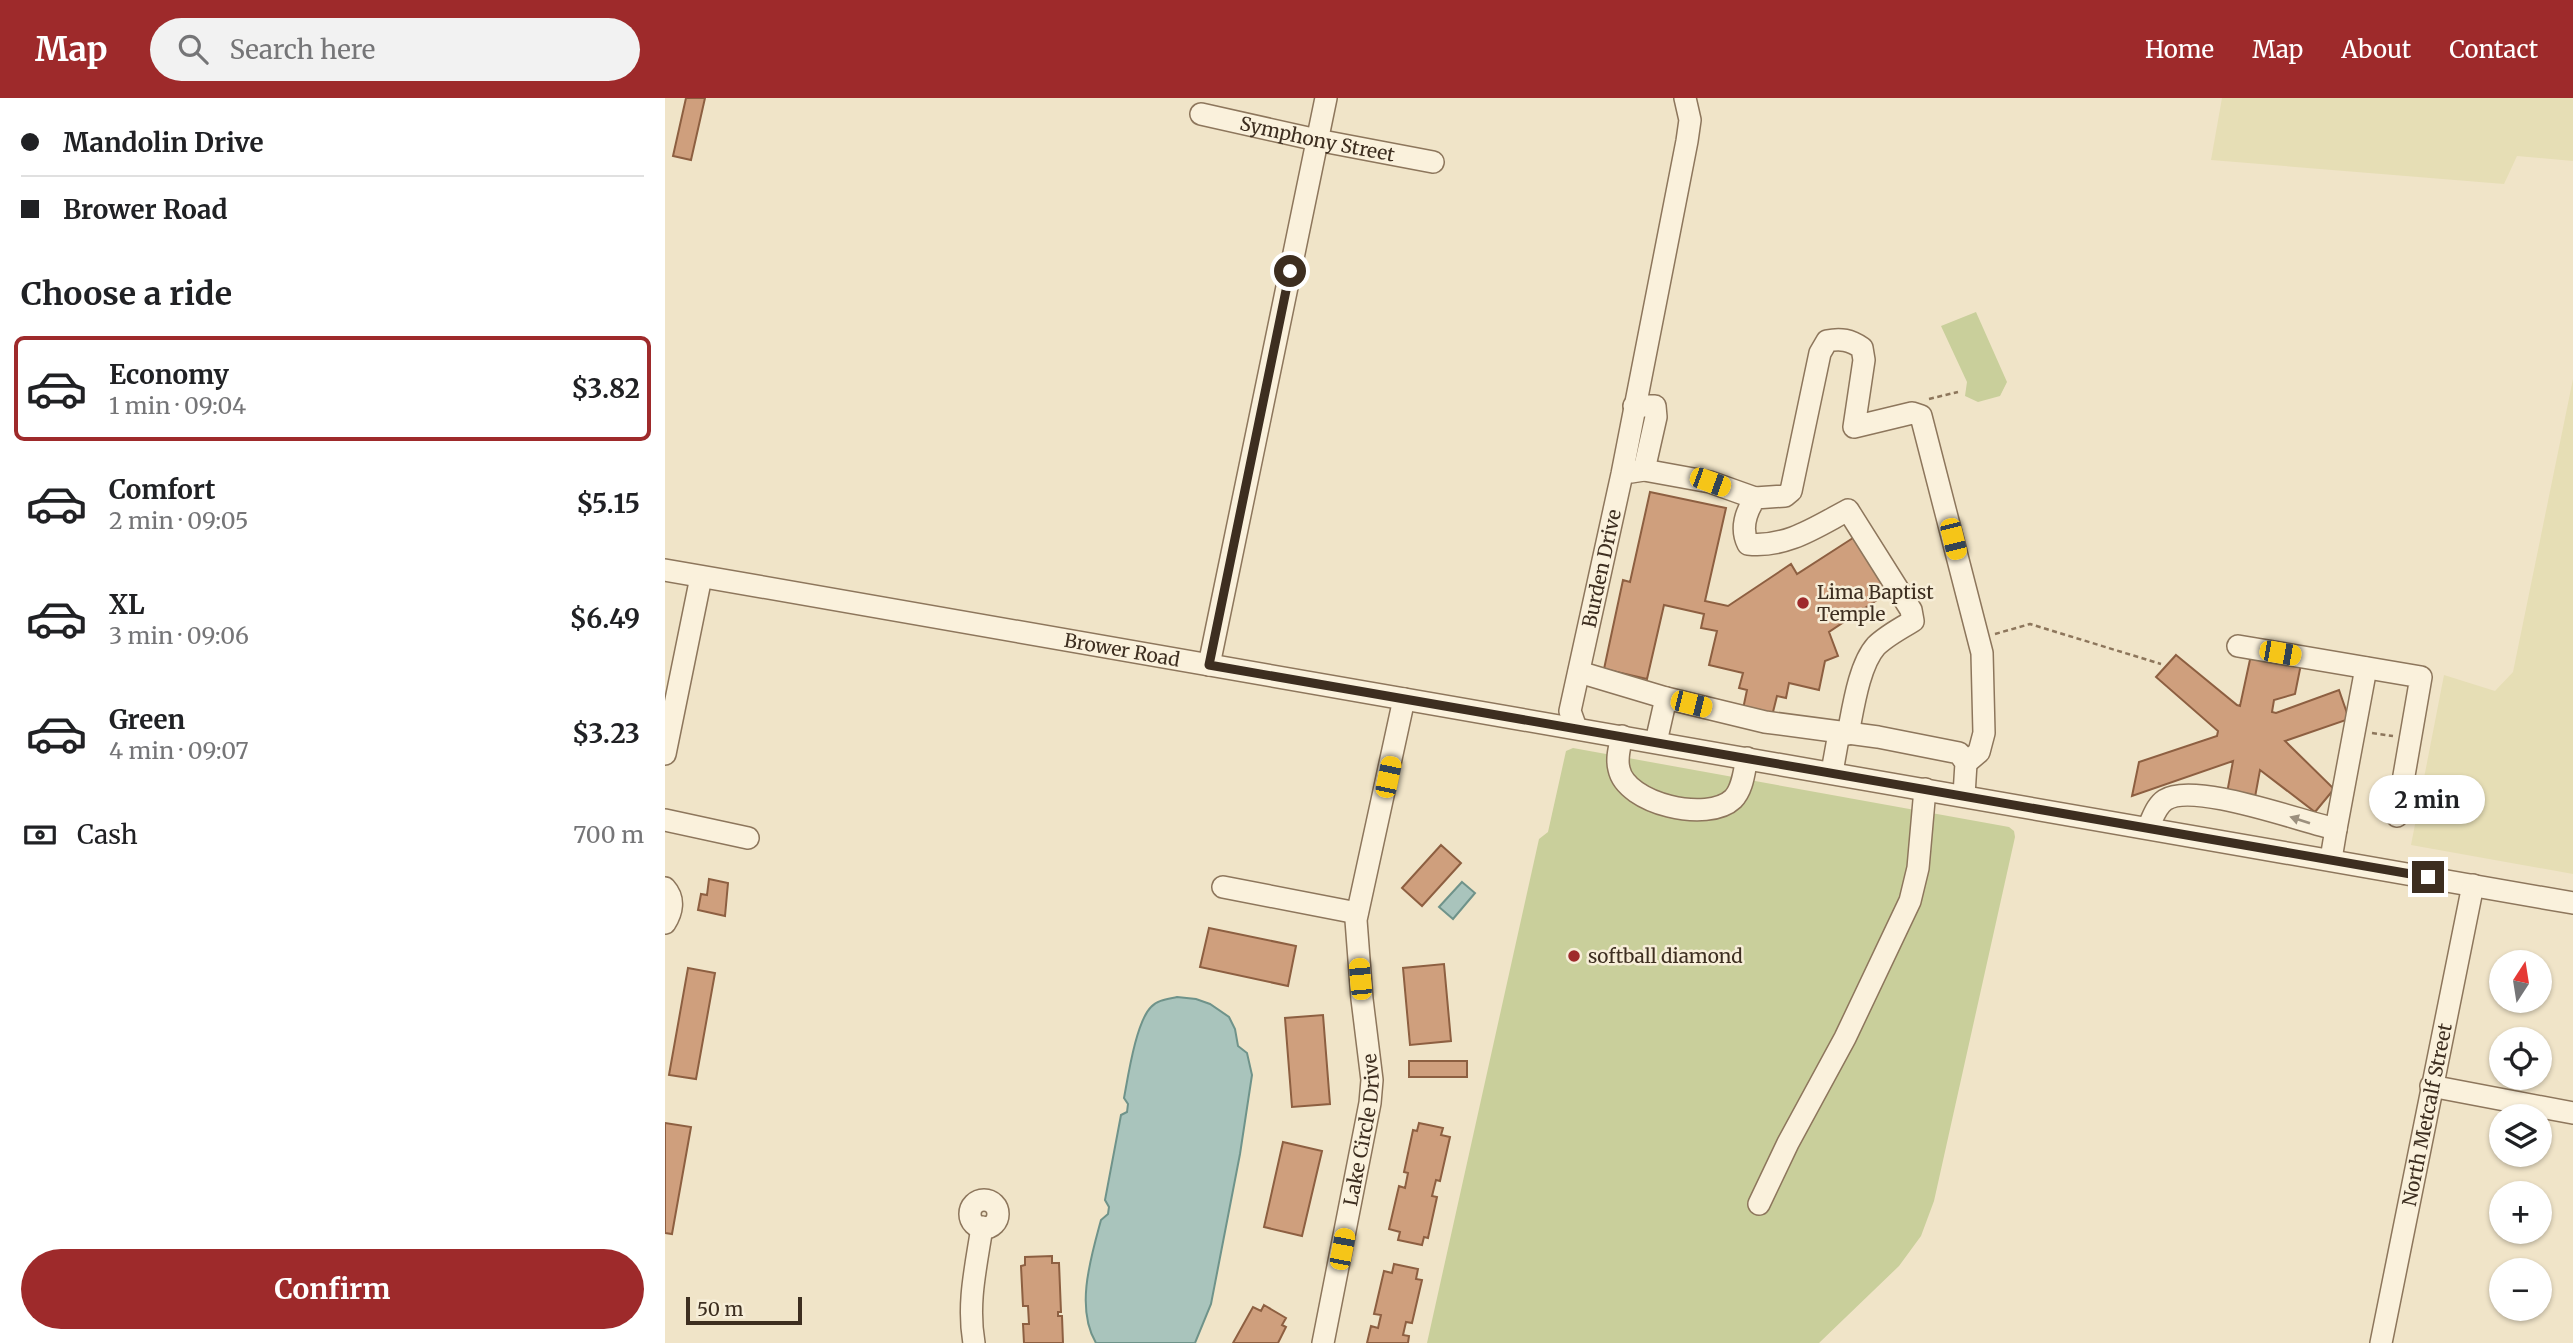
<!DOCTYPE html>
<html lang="en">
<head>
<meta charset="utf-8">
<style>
	body { margin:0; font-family:Merriweather,serif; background:#f2f2f2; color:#202124; height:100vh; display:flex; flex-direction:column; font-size:26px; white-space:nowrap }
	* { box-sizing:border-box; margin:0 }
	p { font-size:23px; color:#757577 }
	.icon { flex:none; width:38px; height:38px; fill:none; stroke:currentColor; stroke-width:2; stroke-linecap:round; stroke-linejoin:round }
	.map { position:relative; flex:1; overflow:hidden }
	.sheet { display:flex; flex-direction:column; background:#fff; width:665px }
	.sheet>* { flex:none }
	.hud { display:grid; align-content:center; height:154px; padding:0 21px; background:#fff }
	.needle { width:46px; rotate:12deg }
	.fabs { position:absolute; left:1824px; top:852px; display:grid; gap:14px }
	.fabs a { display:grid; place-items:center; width:63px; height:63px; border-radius:50%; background:#fff; box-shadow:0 2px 5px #0004; font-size:35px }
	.scale { position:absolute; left:21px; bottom:18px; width:116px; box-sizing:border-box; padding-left:7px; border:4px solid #3d2e20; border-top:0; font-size:19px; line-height:24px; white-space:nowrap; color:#3d2e20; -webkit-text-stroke:5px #f7eed8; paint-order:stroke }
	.end { position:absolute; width:32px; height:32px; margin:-16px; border:9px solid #3d2e20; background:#fff; box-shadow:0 0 0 4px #fff }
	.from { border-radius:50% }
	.bubble { position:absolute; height:49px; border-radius:24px; background:#fff; box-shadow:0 2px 5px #0004; font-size:23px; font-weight:700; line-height:49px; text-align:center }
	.car { position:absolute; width:21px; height:42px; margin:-21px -10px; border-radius:9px; box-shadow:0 0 5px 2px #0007; background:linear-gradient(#f5c518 24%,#345 0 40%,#f5c518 0 76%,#345 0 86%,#f5c518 0) }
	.hud b { display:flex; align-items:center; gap:24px; height:66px; font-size:26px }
	.hud b+b { border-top:2px solid #e0e0e0 }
	.hud i { width:18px; height:18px; background:#202124 }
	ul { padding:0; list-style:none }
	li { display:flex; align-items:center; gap:21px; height:105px; margin:0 14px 10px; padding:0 7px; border:4px solid transparent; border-radius:10px }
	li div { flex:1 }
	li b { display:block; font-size:26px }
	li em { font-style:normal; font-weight:700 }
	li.current { border-color:#9e2a2b }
	li>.icon { width:63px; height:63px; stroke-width:1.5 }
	h2 { padding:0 21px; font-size:32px; line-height:84px }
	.pay { display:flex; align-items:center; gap:18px; height:77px; padding:0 21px; font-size:26px }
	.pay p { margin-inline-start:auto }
	.button { display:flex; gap:14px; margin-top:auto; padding:14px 21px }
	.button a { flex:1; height:80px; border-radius:42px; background:#9e2a2b; color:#fff; font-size:28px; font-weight:700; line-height:80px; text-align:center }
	header { display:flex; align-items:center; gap:42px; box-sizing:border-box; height:98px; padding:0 35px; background:#9e2a2b; color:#fff }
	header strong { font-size:33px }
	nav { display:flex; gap:38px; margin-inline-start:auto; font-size:24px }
	.search { width:490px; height:63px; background:#f2f2f2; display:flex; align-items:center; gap:18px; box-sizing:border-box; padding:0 24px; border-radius:38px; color:#757577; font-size:26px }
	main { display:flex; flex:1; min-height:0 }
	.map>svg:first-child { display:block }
</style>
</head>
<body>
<header>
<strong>Map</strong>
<div class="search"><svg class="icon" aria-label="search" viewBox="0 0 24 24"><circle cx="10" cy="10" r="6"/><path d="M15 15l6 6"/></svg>Search here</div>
<nav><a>Home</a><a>Map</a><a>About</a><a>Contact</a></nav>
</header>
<main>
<section class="sheet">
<div class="hud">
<b><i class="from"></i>Mandolin Drive</b>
<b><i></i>Brower Road</b>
</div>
<h2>Choose a ride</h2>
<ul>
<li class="current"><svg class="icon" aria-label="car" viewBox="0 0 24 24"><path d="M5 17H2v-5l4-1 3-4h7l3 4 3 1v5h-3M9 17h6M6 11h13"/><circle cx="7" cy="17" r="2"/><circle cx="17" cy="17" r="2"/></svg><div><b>Economy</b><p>1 min · 09:04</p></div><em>$3.82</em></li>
<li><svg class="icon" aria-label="car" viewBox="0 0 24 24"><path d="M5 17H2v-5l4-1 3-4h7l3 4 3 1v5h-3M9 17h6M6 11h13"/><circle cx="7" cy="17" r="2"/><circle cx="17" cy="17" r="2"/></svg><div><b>Comfort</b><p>2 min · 09:05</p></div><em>$5.15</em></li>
<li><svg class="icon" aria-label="car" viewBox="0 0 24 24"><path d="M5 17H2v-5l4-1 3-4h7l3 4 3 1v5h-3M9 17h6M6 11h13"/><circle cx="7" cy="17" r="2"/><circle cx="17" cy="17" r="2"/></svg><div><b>XL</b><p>3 min · 09:06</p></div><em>$6.49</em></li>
<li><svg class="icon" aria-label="car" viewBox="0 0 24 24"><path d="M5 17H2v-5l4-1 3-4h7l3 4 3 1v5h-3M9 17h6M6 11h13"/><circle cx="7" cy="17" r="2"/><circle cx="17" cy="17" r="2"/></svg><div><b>Green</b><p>4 min · 09:07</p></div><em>$3.23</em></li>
</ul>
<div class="pay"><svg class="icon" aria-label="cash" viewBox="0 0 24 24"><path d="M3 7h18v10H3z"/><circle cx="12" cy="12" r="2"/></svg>Cash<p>700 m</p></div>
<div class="button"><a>Confirm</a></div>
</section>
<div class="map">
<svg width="1908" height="1245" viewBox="0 0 1908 1245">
	<rect width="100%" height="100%" fill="#f0e4c8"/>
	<path fill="#e6deb5" d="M 1557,0 L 1908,0 L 1908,63 L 1852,58 L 1839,86 L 1546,62 Z
		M 1908,281 L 1908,776 L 1746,747 L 1779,577 L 1830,593 L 1848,574 Z"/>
	<path fill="#c9cf9b" d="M 1311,214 L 1342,284 L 1335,298 L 1313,304 L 1300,298 L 1302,284 L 1276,228 Z
		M 908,650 L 1344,729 L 1349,733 L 1350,739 L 1269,1103 L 1256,1138 L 1234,1168 L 1154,1245 L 762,1245 L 874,741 L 883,734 L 901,653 Z"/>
	<path fill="#a9c4bc" stroke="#6f938a" stroke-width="2" d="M 797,784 L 810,795 L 788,821 L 774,809 Z
		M 512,899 L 531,901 L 545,906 L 564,919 L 570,931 L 573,948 L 582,955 L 587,977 L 575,1056 L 546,1206 L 530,1245 L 431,1245 C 410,1210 426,1159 436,1122 L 443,1116 L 444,1109 L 440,1102 L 456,1017 L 462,1014 L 463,1006 L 459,1000 C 463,979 471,924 486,909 C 492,902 503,901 512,899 Z"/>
	<path fill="#cf9f7d" stroke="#8d5f41" stroke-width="2" d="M 21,0 L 40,0 L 26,62 L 8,58 Z
		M 985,394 L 1061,410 L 1040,503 L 1063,508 L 1126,466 L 1132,476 L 1191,438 L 1227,492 L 1164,534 L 1173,558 L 1160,563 L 1154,592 L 1124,585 L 1121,600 L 1112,598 L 1107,618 L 1078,611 L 1082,592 L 1074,590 L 1078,575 L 1044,567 L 1052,533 L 1036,530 L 1039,516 L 999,507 L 982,581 L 939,571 L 958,482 L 965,484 Z
		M 1511,557 L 1572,607 L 1575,608 L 1586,557 L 1636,566 L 1630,596 L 1609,602 L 1607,614 L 1611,615 L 1674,592 L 1684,621 L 1620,643 L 1669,691 L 1650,714 L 1595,672 L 1590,699 L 1562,695 L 1568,663 L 1467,698 L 1474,664 L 1552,638 L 1553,633 L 1491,579 Z
		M 776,747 L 796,765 L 757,808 L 737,790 Z
		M 44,781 L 63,785 L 60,818 L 33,812 L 36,796 L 42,797 Z
		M 544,830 L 631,848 L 623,888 L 535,869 Z
		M 779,866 L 786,943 L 745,947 L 738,870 Z
		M 23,870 L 50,875 L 31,981 L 4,977 Z
		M 658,917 L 665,1006 L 627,1009 L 620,920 Z
		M 744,963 L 802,963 L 802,979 L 744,979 Z
		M 0,1025 L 26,1029 L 7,1136 L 0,1135 Z
		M 754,1025 L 778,1030 L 776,1037 L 785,1039 L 775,1083 L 771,1082 L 767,1098 L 772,1099 L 763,1140 L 759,1139 L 757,1147 L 733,1142 L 735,1134 L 724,1131 L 734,1088 L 740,1090 L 743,1075 L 739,1074 L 748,1032 L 752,1033 Z
		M 618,1044 L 657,1053 L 637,1138 L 599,1129 Z
		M 387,1158 L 387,1165 L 394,1165 L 396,1214 L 393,1214 L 393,1218 L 397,1218 L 398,1245 L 359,1245 L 358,1226 L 364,1226 L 363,1208 L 358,1208 L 356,1168 L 360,1167 L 360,1159 Z
		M 729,1166 L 753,1171 L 751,1181 L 757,1182 L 747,1225 L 741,1224 L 738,1237 L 744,1238 L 743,1245 L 702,1245 L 706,1228 L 713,1230 L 716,1217 L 709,1216 L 719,1173 L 727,1175 Z
		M 599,1207 L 621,1220 L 617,1227 L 621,1229 L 613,1245 L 568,1245 L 588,1209 L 596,1213 Z"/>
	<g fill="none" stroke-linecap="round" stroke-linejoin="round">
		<g stroke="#8d765c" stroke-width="24">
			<g id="minor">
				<path id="s1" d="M 536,16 L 652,42 L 768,64"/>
				<path d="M 979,372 L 1045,384 L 1090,400"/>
				<path d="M 966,374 L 979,372 L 991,319 L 990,308 L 969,308"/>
				<path id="s2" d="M 0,472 L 1908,805"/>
				<path d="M 1573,548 L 1756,579 L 1732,718"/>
				<path d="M 544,567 L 661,0"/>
				<path d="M 914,574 L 1001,600"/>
				<path id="s3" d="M 911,630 L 905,613 L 957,376 L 1022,43 L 1025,22 L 1020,0"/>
				<path d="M 1183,636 C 1188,611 1194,567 1211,548 C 1221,538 1236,530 1248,523 L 1246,512 L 1183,412 C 1151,429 1121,450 1083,446 C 1075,430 1081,414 1090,400 L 1120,398 L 1126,393 L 1155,255 L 1162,243 C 1176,240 1185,242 1197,250 L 1199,262 L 1189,329 L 1247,315 L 1256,318 L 1317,555 L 1319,635 L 1314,654 L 1301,665"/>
				<path d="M 957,638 C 955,648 951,660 954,671 C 961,706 1043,725 1068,701 C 1078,691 1079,673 1082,660"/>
				<path d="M 991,644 L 1001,600 L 1100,624 L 1213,639 L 1294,655 L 1301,665 L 1299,697"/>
				<path d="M 0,656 L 36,479"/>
				<path d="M 1167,674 L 1174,635"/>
				<path d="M 0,722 L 83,740"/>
				<path d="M 1483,729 C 1488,720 1491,708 1500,702 C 1528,683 1637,724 1671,731 L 1666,761"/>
				<path d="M 1671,731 L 1701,570"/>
				<path d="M 558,789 L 692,815"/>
				<path d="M 0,790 C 10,801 7,814 0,825"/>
				<path d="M 1766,988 L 1908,1015"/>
				<circle cx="319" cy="1116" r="14"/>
				<path d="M 1094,1106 L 1123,1045 L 1180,940 L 1245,803 L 1253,770 L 1260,691"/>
				<path d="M 309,1245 C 302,1205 311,1169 317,1129"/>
				<path id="s4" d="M 658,1245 L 705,1005 L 707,982 L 697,901 L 691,822 L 739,601"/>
				<path id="s5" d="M 1716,1245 L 1808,787"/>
			</g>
		</g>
		<path stroke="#8d765c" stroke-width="2.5" stroke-dasharray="5 3.5" stroke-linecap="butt" d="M 1264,301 L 1293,294
			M 1330,536 L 1365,526 L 1496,566
			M 1707,635 L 1728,638"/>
		<use href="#minor" stroke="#faf1dc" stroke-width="21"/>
	</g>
	<defs><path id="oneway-solid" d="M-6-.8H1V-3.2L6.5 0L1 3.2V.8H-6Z" transform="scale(1.75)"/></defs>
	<use fill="#9c907e" href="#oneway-solid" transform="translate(1635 722) rotate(-162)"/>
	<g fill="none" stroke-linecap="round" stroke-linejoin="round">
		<path stroke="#3d2e20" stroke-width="9" d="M 625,173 L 544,567 L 1763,779"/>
	</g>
	<g fill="#9e2a2b" stroke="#f7eed8" stroke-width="2.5">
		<circle cx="1138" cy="505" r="7"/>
		<circle cx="909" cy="858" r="7"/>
	</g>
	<g text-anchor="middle" stroke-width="5" stroke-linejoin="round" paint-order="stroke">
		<g font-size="19" fill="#3d2e20" stroke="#f7eed8">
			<text dy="7" stroke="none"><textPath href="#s1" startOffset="119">Symphony Street</textPath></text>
			<text dy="7" stroke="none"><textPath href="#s3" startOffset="164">Burden Drive</textPath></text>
			<text dy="7" stroke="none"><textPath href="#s2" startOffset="464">Brower Road</textPath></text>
			<text dy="7" stroke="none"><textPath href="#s5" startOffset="233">North Metcalf Street</textPath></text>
			<text dy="7" stroke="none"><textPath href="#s4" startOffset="217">Lake Circle Drive</textPath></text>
		</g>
		<g font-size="19" fill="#3d2e20" stroke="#f7eed8" text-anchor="start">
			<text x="1152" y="501">Lima Baptist<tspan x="1152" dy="22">Temple</tspan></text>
			<text x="923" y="865">softball diamond</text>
		</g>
	</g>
</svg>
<div class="fabs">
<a><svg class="needle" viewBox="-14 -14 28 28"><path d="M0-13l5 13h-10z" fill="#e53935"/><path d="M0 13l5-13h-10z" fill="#757577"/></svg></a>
<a><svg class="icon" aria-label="locate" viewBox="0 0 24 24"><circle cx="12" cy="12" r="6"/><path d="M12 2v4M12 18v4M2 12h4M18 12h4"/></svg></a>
<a><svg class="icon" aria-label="layers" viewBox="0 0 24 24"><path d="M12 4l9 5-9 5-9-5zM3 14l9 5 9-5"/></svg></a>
<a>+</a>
<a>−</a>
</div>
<div class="scale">50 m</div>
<i class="end from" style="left:625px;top:173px"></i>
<i class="end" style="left:1763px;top:779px"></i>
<div class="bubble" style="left:1704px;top:677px;width:116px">2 min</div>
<i class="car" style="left:1045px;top:384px;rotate:110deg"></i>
<i class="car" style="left:1288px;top:441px;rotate:166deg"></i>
<i class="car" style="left:1615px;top:555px;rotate:100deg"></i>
<i class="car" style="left:1026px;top:606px;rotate:104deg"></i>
<i class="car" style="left:723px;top:679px;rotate:12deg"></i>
<i class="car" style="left:695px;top:881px;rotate:355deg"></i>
<i class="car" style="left:677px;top:1151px;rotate:11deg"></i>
</div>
</main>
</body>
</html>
